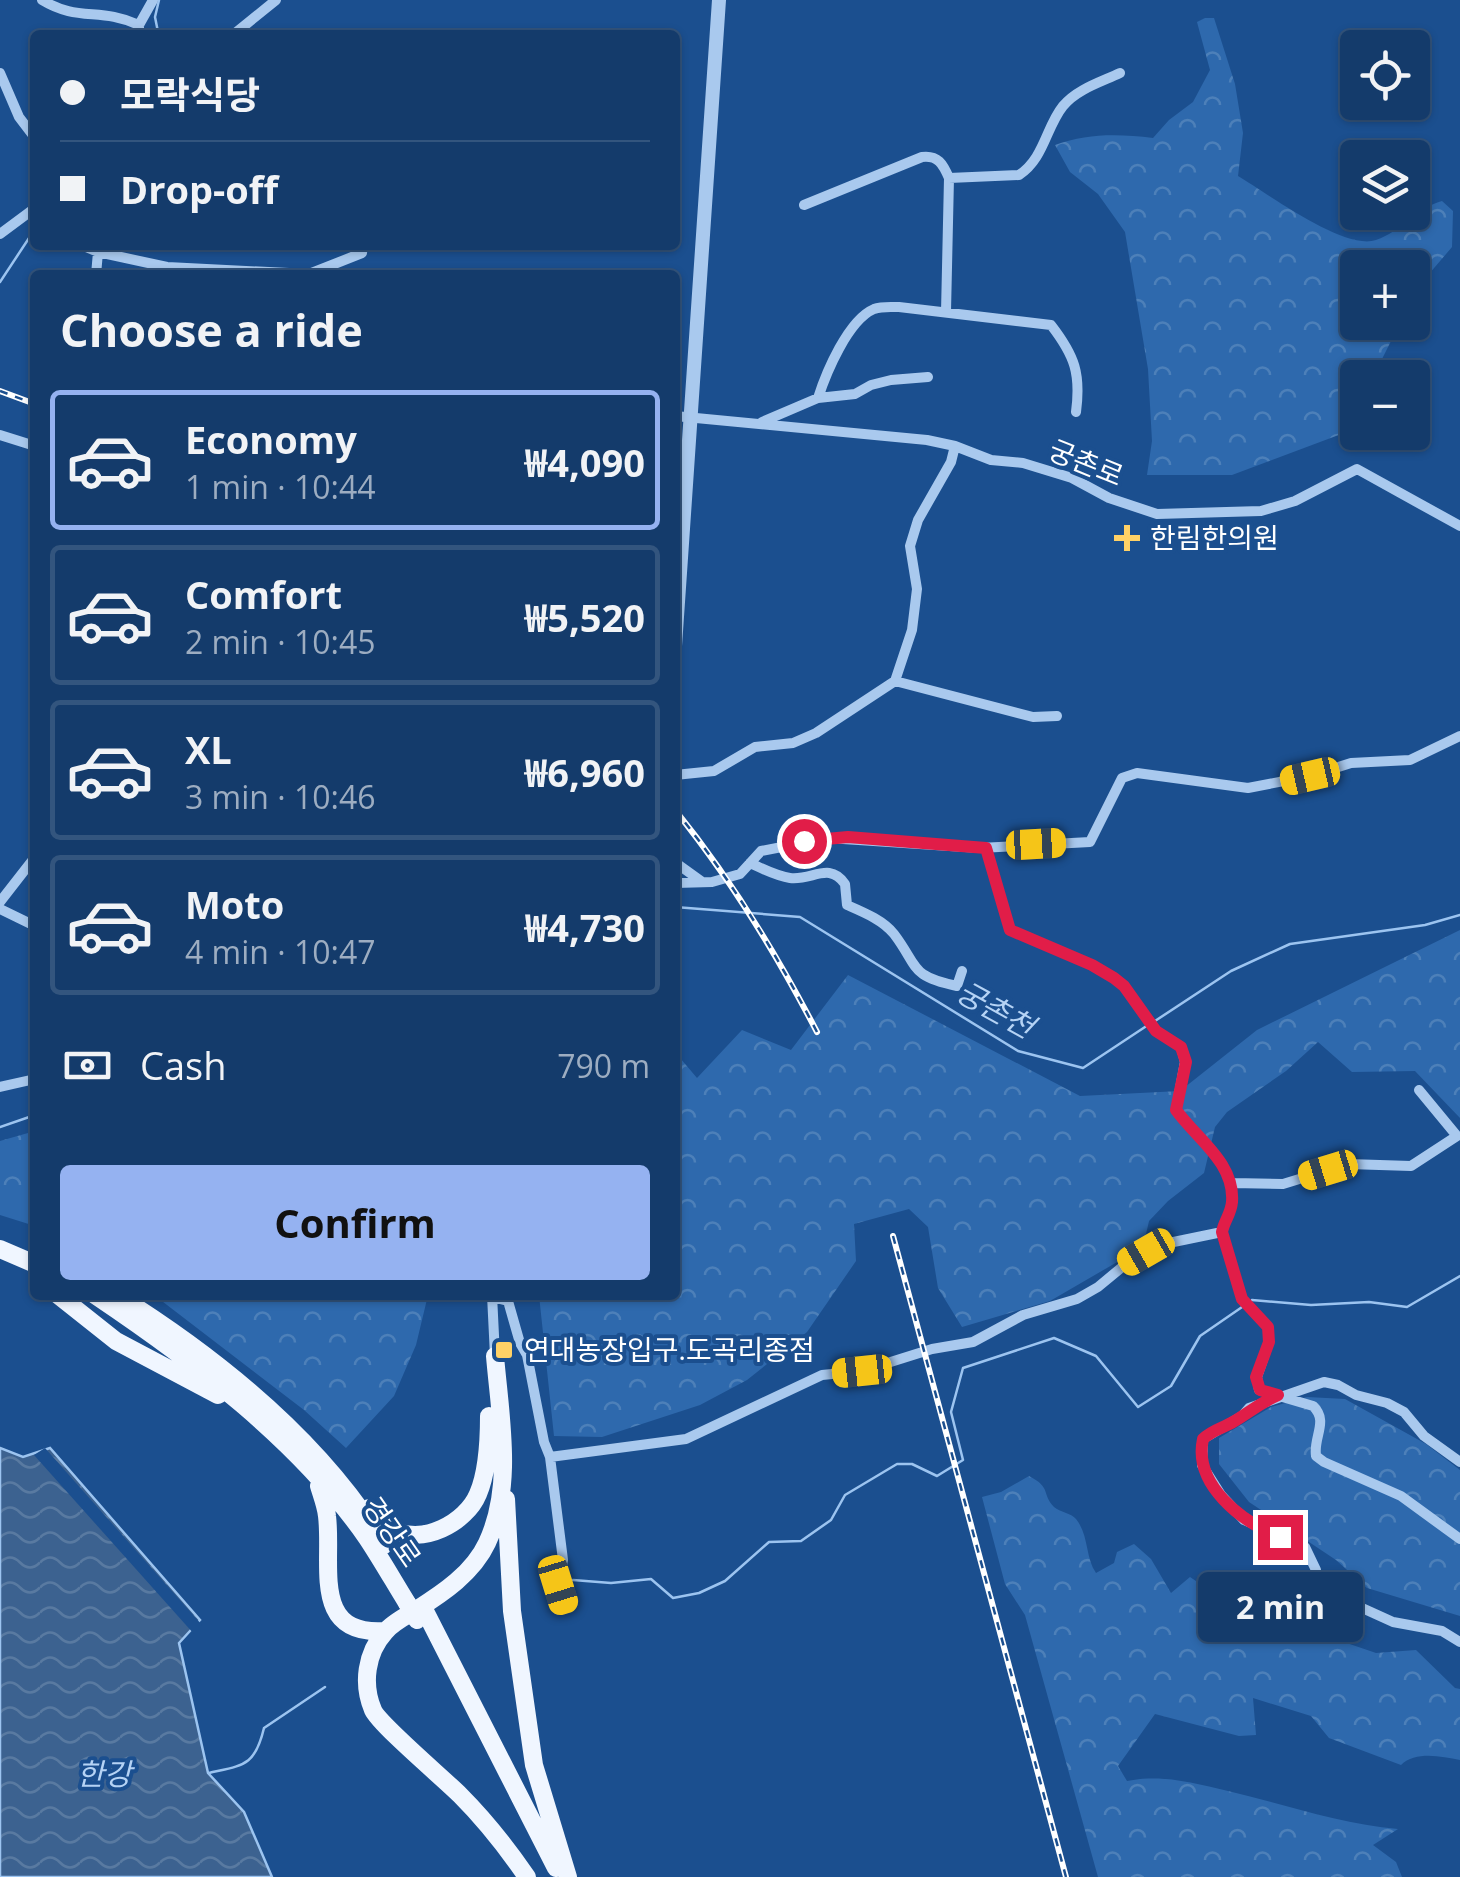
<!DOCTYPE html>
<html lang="en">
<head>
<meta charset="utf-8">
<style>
	body { margin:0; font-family:"Open Sans","Noto Sans KR",sans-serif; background:#1d4271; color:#f1f3f6; height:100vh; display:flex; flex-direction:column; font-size:38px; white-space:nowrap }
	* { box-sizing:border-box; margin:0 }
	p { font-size:32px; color:#9dadc1 }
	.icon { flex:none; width:55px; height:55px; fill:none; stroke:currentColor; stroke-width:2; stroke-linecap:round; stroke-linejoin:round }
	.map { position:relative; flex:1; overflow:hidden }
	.sheet { position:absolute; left:30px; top:270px; width:650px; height:1030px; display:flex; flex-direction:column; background:#143b6b; border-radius:10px; box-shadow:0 2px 8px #0004,0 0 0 2px #33557e }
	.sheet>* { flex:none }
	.top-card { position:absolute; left:30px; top:30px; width:650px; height:220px; border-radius:10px; box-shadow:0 2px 8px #0004,0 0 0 2px #33557e; display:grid; align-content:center; height:220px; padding:0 30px; background:#143b6b }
	.buttons { position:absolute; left:1340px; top:30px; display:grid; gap:20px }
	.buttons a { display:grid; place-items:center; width:90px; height:90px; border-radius:10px; background:#143b6b; box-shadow:0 2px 8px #0004,0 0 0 2px #33557e; font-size:50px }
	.end { position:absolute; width:45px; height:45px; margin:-22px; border:12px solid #e11d48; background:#fff; box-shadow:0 0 0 5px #fff }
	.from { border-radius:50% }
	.bubble { position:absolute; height:70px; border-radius:10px; background:#143b6b; box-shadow:0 2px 8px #0004,0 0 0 2px #33557e; font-size:32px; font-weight:700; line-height:70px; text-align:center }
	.car { position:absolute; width:30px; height:60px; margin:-30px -15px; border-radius:12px; box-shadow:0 0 8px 2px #0007; background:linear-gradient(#f5c518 24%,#345 0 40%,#f5c518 0 76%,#345 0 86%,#f5c518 0) }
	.top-card b { display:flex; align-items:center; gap:35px; height:95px; font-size:38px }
	.top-card b+b { border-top:2px solid #33557e }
	.top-card i { width:25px; height:25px; background:#f1f3f6 }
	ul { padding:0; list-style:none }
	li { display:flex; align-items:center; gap:30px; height:140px; margin:0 20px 15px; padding:0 10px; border:5px solid #33557e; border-radius:10px }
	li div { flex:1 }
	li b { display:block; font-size:38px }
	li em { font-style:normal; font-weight:700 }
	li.selected { border-color:#95b2f1 }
	li>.icon { width:90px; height:90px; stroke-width:1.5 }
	h2 { padding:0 30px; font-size:45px; line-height:120px }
	.pay { display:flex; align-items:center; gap:25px; height:110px; padding:0 30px; font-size:38px }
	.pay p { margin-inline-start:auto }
	.button { display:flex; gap:20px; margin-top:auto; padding:20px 30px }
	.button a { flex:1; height:115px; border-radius:10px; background:#95b2f1; color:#111; font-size:40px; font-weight:700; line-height:115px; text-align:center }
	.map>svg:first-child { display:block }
</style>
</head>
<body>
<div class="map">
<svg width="1460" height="1877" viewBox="0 0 1460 1877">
	<defs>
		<pattern id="forest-crowns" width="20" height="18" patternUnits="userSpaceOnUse" patternTransform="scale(2.5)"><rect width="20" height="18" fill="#2e69ad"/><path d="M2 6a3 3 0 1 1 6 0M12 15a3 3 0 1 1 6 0" fill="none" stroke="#4d80b9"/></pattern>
		<pattern id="water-waves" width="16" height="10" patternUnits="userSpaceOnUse" patternTransform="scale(2.5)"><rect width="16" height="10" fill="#3c6290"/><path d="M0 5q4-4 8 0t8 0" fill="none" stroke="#597aa1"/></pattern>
	</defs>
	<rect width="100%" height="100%" fill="#1b4f8f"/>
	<path fill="url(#forest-crowns)" d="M 1205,18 L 1214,18 L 1235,84 L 1243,133 L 1238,176 C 1267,193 1344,251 1376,240 C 1402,231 1417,208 1442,201 L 1453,211 L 1452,247 L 1423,281 L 1413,300 L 1412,268 L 1358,268 L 1358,322 L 1400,323 L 1373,377 L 1358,378 L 1357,415 L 1352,430 L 1232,475 L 1147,475 L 1152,441 L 1148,369 L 1125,232 L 1098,194 L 1070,172 L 1055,145 C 1088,133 1119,134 1153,138 L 1169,120 L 1193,102 L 1210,70 L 1197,22 Z
		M 1460,930 L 1460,1118 L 1415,1071 L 1352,1072 L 1318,1042 L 1286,1071 L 1227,1112 L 1215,1127 L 1204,1173 L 1168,1201 L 1149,1221 L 1143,1247 L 1050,1301 L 962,1327 L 938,1288 L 928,1227 L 909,1209 L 854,1224 L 856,1261 L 807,1332 L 747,1380 L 700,1405 L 602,1437 L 554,1436 L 539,1295 L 675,1295 L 675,1052 L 697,1078 L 742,1030 L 791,1050 L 848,975 L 1080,1096 L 1180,1091 L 1257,1030 Z
		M 35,1131 L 35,1226 L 0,1215 L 0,1141 Z
		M 154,1295 L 428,1295 L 416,1345 L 394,1396 L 346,1448 L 304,1410 Z
		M 1307,1397 L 1345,1399 L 1426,1444 L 1460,1470 L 1460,1616 L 1367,1588 L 1336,1560 L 1249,1502 L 1219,1464 L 1219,1438 L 1271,1407 Z
		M 1029,1476 C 1052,1488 1041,1493 1054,1507 C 1060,1512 1071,1513 1076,1519 C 1089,1535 1085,1557 1096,1573 L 1114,1563 L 1117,1552 L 1134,1544 L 1151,1559 L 1171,1593 L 1190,1577 L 1240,1611 L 1282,1621 L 1376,1653 L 1416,1650 L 1455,1688 L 1460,1689 L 1460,1760 C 1441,1756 1415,1751 1401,1765 L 1329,1738 L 1311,1716 L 1253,1698 L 1256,1735 L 1239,1736 L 1155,1714 L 1118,1766 L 1127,1781 C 1162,1774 1194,1783 1228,1791 C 1284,1804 1340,1824 1398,1829 L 1373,1845 L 1396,1862 L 1402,1877 L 1098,1877 L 1025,1615 L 1005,1584 L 982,1497 L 1001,1492 Z"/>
	<path fill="url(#water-waves)" stroke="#9cc4f0" stroke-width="2.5" d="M 0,1448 L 23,1457 L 50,1448 L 200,1620 L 179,1643 L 208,1773 L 244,1812 L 272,1877 L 0,1877 Z"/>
	<path fill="#1b4f8f" d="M 45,1448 L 202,1625 L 194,1634 L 34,1455 Z"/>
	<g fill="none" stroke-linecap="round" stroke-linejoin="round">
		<path stroke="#9cc4f0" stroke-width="2.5" d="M 159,0 L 155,17 L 158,32 L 162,35
			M 0,282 L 35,229
			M 675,907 L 800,917 L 1018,1051 L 1083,1068 L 1148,1025
			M 1155,1021 L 1231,971 L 1290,944 L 1425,925 L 1460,915
			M 0,1127 L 35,1115
			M 1252,1300 L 1311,1305 L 1369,1302 L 1407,1307 L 1460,1276
			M 573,1580 L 611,1583 L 651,1579 L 673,1598 L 699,1593 L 725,1581 L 769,1542 L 801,1541 L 831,1520 L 845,1495 L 897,1464 L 912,1464 L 937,1476 L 963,1460 L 951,1412 L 963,1368 L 1054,1338 L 1096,1356 L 1138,1407 L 1171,1386 L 1200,1336 L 1245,1305
			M 209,1773 C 244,1765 255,1766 264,1728 L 325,1687"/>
		<path stroke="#a9c9ee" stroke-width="10" d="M 42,0 C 78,22 100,7 139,25
			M 139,35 L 139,25 L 153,0
			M 233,35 L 276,0
			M 0,73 L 19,117 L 35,138
			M 804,205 L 922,157 C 938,155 943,164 949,178
			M 0,234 L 35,208
			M 81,245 L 98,252 L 167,267 L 309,274 L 362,253 L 363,245
			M 96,275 L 98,252
			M 946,312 L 949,178 L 1019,175 C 1044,159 1046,127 1063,106 C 1077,89 1101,82 1120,73
			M 818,398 C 826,373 848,320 874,309 C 882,306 891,307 899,307 L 1051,325 C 1075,356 1081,374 1076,412
			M 675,416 L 927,440 L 955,446 L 991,460 L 1023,463 L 1072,478 L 1109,498 L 1157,514 L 1261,511 L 1295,501 L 1357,469 L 1460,526
			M 762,422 L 818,398 L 855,394 L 871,385 L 891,380 L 928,377
			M 0,435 L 35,446
			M 895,681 L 1033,717 L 1057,716
			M 675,775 L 714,771 L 755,747 L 793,743 L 816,733 L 895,681 L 912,630 L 917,589 L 910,546 L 918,520 L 951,462 L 955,446
			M 676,863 L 701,881
			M 750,863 C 763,869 776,876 790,878 C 812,881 829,861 845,884 L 847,905 C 863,912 883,920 894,934 C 919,967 909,976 957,986 L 962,971
			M 675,883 L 712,882 L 740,874 L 761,851 L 828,838 L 980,848 L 1090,842 L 1122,778 L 1137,773 L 1248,788 L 1310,776 L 1351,763 L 1410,760 L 1460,736
			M 0,902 L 35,857
			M 0,909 L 35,926
			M 0,1087 L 35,1079
			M 1232,1183 L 1283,1184 L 1348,1164 L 1411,1166 L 1457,1136 L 1419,1090
			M 1222,1232 L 1242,1299 L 1268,1327 L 1269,1342 L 1257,1377 L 1259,1390 L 1313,1406 C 1329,1421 1313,1437 1316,1456 L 1324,1462 L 1401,1496 L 1460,1539
			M 492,1295 L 495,1356
			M 492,1297 L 508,1301 L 520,1343 L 527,1355 L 544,1442 L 550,1457 L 563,1560 L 558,1585 L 564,1605
			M 550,1457 L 686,1439 L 822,1375 L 862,1371 L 932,1349 L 973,1342 L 1023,1315 L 1077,1299 L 1098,1287 L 1127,1263 L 1159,1245 L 1222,1232 C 1224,1221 1231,1214 1232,1202 C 1235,1163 1197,1139 1176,1110 L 1185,1062 L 1181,1047 L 1156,1031 L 1124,986 L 1114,978 L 1092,965 L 1010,930 L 986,848
			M 1460,1462 L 1424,1436 L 1404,1412 L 1387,1403 L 1356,1395 L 1338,1385 L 1324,1382 L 1249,1408 L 1242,1416 L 1203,1439 L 1202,1465 L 1221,1495 L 1244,1520 L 1305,1547 L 1316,1570 L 1318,1588 L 1393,1622 L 1442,1631 L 1460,1642"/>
		<path stroke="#a9c9ee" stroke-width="14" d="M 675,646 L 719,0"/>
		<path stroke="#f0f6ff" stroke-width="18" d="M 0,1249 L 35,1264
			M 58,1295 L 116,1341 L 218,1395
			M 95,1295 C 193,1361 299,1440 367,1538 C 381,1559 394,1582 407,1603
			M 117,1295 C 219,1359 321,1441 384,1545
			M 495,1356 C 500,1416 514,1486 487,1543 C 473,1573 443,1593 416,1610 C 406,1616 392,1623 385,1632 C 366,1653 362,1684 373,1710 C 379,1724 444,1779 460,1795 C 485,1820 507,1848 527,1877
			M 319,1486 C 322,1496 326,1506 327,1516 C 333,1564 310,1636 385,1631
			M 506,1499 L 512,1611 L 534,1765 L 568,1877
			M 369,1508 C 376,1515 384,1524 392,1529 C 422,1546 466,1523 478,1494 C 488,1471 489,1440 489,1416
			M 426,1613 L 556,1868"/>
		<g stroke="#fff" stroke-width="6">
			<path id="rail" d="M 0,391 L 35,404
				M 675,810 C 731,879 776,953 817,1032
				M 893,1236 L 1066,1877"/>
		</g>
		<use href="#rail" stroke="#1b4f8f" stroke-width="2.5" stroke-dasharray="8" stroke-linecap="butt"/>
		<path stroke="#f0f6ff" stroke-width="18" d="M 407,1603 L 417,1620"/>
	</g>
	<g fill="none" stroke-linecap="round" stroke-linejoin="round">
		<path stroke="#e11d48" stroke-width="12" d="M 804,841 L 848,837 L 986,848 L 1010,930 L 1092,965 L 1114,978 L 1124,986 L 1156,1031 L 1181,1047 L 1186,1062 L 1176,1110 C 1197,1139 1235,1163 1232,1202 C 1231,1214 1224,1221 1222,1232 L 1242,1299 L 1268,1327 L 1269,1342 L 1256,1377 L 1260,1390 L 1278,1395 C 1258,1404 1250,1412 1233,1422 C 1223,1428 1212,1430 1203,1439 C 1193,1485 1242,1522 1280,1537"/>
	</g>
	<g fill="#ffd166" stroke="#1b4f8f" stroke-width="4">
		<path d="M1122 523h10v10h10v10h-10v10h-10v-10h-10v-10h10z"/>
		<rect x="494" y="1340" width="20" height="20" rx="5"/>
	</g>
	<g text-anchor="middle" stroke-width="8" stroke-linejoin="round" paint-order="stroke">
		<g font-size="28" fill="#fff" stroke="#1b4f8f">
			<text transform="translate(1086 463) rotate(22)" y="10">궁촌로</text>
			<text transform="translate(392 1532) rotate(55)" y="10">경강로</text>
		</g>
		<g font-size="28" fill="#fff" stroke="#1b4f8f" text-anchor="start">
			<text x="1150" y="548">한림한의원</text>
			<text x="524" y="1360">연대농장입구.도곡리종점</text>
		</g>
		<g font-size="30" font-style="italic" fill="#b5d3f5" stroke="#1b4f8f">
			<text transform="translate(995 1010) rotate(29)" y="10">궁촌천</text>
			<text x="104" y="1785">한강</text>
		</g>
	</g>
</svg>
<div class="buttons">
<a><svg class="icon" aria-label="locate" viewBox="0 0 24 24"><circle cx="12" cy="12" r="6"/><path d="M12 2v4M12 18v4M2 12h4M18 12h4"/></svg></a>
<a><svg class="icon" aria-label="layers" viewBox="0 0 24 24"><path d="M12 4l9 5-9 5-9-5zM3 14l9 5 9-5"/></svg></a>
<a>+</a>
<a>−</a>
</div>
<i class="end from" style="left:804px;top:841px"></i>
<i class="end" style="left:1280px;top:1537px"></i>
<div class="bubble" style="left:1198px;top:1572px;width:165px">2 min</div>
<i class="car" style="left:1310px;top:776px;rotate:257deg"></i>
<i class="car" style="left:1036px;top:844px;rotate:87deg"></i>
<i class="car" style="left:1328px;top:1170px;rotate:253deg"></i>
<i class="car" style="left:1146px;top:1252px;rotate:240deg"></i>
<i class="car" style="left:862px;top:1371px;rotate:264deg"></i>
<i class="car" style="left:558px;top:1585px;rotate:163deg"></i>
<div class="top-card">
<b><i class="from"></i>모락식당</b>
<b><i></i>Drop-off</b>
</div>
<section class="sheet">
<h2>Choose a ride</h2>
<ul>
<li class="selected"><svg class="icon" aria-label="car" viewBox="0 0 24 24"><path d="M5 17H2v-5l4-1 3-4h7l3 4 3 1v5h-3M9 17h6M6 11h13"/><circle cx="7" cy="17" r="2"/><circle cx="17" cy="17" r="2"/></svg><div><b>Economy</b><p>1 min · 10:44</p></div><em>₩4,090</em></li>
<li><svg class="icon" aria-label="car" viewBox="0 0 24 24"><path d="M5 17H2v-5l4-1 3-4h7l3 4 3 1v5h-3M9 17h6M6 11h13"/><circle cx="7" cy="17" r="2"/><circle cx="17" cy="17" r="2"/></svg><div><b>Comfort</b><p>2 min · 10:45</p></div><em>₩5,520</em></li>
<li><svg class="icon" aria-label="car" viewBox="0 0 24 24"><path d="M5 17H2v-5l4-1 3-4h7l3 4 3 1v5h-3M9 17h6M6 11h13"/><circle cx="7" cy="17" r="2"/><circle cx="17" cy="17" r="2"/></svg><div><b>XL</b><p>3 min · 10:46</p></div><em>₩6,960</em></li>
<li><svg class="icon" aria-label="car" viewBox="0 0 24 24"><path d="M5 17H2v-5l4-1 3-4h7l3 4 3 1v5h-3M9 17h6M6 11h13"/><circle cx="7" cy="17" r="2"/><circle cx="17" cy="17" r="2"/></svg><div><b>Moto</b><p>4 min · 10:47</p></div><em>₩4,730</em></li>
</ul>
<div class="pay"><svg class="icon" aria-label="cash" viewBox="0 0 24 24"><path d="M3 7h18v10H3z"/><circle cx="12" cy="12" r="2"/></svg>Cash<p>790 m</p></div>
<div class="button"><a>Confirm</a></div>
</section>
</div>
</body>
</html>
